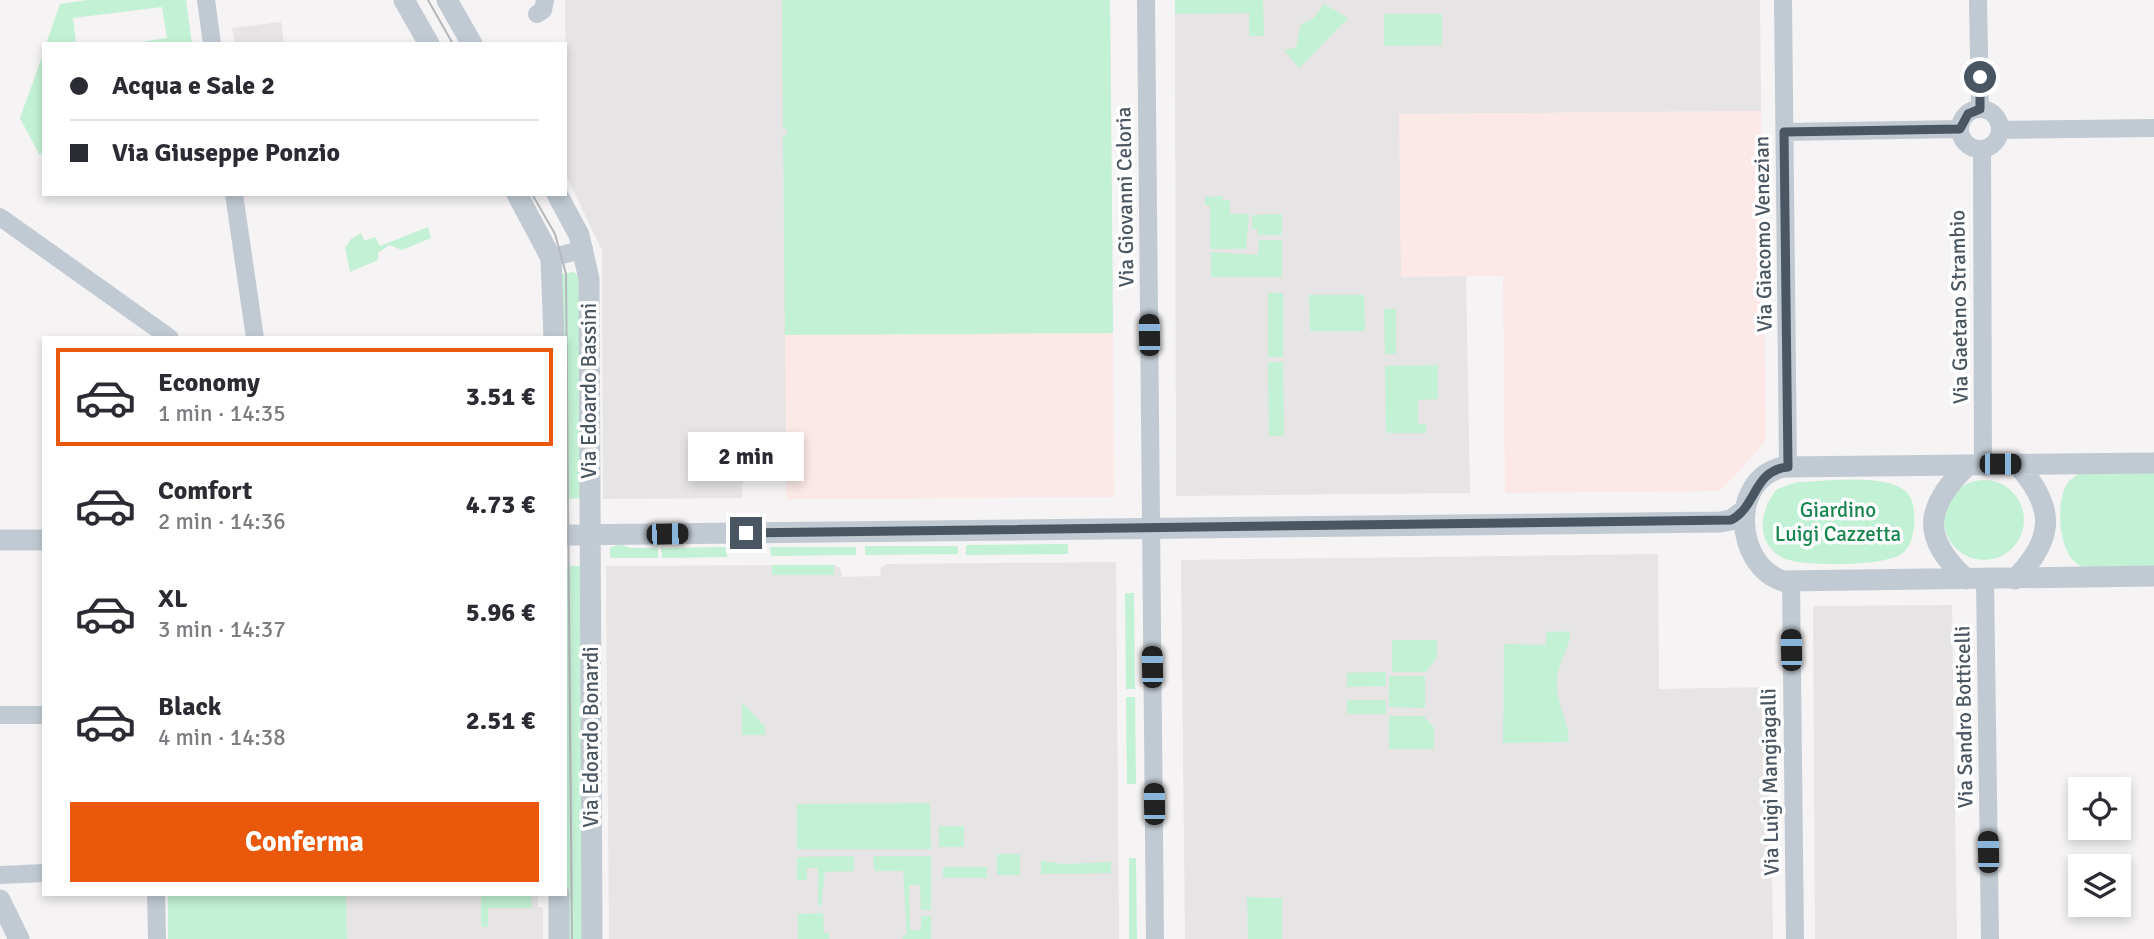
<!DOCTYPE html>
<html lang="it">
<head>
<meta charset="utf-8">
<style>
	body { margin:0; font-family:Signika,sans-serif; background:#f7f7f7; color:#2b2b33; height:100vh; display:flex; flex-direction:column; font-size:26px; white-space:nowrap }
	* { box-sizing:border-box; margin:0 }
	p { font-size:23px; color:#7c7c81 }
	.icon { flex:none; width:38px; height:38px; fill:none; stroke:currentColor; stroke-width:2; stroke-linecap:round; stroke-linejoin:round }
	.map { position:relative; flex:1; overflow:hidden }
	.side { position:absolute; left:42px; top:336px; width:525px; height:560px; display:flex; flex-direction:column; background:#fff; border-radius:0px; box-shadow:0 4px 10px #0003 }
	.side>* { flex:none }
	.banner { position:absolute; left:42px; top:42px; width:525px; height:154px; border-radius:0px; box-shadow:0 4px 10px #0003; display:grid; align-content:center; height:154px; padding:0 28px; background:#fff }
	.controls { position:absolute; left:2068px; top:777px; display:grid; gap:14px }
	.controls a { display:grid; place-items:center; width:63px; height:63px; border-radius:0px; background:#fff; box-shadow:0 4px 10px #0003; font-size:35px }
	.end { position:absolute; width:32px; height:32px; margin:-16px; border:9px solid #4a5661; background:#fff; box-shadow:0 0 0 4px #fff }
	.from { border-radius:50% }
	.bubble { position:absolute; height:49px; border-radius:0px; background:#fff; box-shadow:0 4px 10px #0003; font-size:23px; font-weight:700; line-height:49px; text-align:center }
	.car { position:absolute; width:21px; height:42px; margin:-21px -10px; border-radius:9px; box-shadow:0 0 5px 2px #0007; background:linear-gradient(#222 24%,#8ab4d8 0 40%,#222 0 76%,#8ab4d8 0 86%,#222 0) }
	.banner b { display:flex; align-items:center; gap:24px; height:66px; font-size:26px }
	.banner b+b { border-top:2px solid #e1e1e2 }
	.banner i { width:18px; height:18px; background:#2b2b33 }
	ul { padding:12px 0 0; list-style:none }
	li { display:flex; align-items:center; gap:21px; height:98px; margin:0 14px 10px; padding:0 14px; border:4px solid transparent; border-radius:0px }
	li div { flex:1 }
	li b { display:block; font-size:26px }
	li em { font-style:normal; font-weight:700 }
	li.active { border-color:#ea580c }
	li>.icon { width:63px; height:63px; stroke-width:1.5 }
	.cta { display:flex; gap:14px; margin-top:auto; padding:14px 28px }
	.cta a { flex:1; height:80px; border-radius:0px; background:#ea580c; color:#fff; font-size:28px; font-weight:700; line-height:80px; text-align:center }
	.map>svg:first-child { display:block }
</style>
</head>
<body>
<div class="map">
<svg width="2154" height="939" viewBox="0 0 2154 939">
	<rect width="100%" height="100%" fill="#f5f3f3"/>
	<path fill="#e6e4e5" d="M 565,0 L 1110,0 L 1113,333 L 938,334 L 786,462 L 743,463 L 742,498 L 603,499 L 602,250 L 567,178 Z
		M 1175,0 L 1760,0 L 1761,111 L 1400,114 L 1401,276 L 1466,276 L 1470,493 L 1176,496 Z
		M 281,22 L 284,44 L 235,44 L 232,28 Z
		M 1658,554 L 1659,689 L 1769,687 L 1773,939 L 1185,939 L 1181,560 Z
		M 1116,562 L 1119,939 L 609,939 L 606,566 L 834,565 L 840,568 L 842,577 L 880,576 L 881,567 L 888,564 Z
		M 1952,605 L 1957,939 L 1815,939 L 1813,606 Z
		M 346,894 L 538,894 L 538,907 L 543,907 L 543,939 L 347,939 Z"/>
	<path fill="#fce8e6" d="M 1761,111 L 1766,438 L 1763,444 L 1725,486 L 1716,491 L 1505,493 L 1503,276 L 1401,277 L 1399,114 Z
		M 1113,333 L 1114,497 L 786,499 L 785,335 Z"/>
	<path fill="#c3f1d5" d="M 88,0 L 186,0 L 192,44 L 128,44 L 167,38 L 162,7 L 73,18 L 76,44 L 46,44 L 60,4 Z
		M 782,0 L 1110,0 L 1113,333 L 785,335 L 783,135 L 787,135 L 787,129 L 783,128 Z
		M 1175,0 L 1263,0 L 1264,36 L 1249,36 L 1249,13 L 1175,14 Z
		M 1324,4 L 1348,18 L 1299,68 L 1284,50 L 1296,48 L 1301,24 L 1313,19 Z
		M 1384,14 L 1442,14 L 1442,45 L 1384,46 Z
		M 44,51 L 44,153 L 39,154 L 20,118 Z
		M 1223,196 L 1223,200 L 1230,200 L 1230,214 L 1249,214 L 1246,249 L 1210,249 L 1210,206 L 1205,205 L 1205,197 Z
		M 1282,214 L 1282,235 L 1258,235 L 1258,229 L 1252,229 L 1252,215 Z
		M 428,227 L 431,238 L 402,250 L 389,245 L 378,253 L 378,260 L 350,272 L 345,248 L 351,239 L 361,233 L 364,241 L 375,237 L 380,246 Z
		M 1259,240 L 1282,240 L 1282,277 L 1211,277 L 1211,252 L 1258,255 Z
		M 574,272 L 579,277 L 581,498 L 565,499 L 565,338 L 558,338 L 560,274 Z
		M 1268,293 L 1283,293 L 1283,357 L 1268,357 Z
		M 1309,295 L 1364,295 L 1365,331 L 1310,331 Z
		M 1384,309 L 1396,309 L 1396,354 L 1385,354 Z
		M 1268,362 L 1283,362 L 1284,436 L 1269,436 Z
		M 1438,365 L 1438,399 L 1418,400 L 1418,424 L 1426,424 L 1426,433 L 1386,433 L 1385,366 Z
		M 2079,473 L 2154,473 L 2154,566 C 2135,566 2101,571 2083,567 C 2058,559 2055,503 2067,484 C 2069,480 2075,477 2079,473 Z
		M1944 520a40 40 0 1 1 80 0a40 40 0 1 1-80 0Z
		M 1797,482 C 1824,482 1902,469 1912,501 C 1916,516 1916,540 1904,552 C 1890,567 1801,567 1783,558 C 1754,543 1760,509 1777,489 Z
		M 619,544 L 630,548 L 658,548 L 658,558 L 610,558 L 610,548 Z
		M 1068,544 L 1068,554 L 966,555 L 966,545 Z
		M 865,546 L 958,546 L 958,554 L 865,555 Z
		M 727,547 L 727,557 L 662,558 L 661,548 Z
		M 856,547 L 856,555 L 771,556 L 770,547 Z
		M 772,565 L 834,565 L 834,575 L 772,575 Z
		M 565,566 L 581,566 L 585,939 L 564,939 Z
		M 1125,593 L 1134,593 L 1135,689 L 1126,689 Z
		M 1570,631 C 1570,649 1559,660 1557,678 C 1555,703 1569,720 1569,742 L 1503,743 L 1504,644 L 1546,645 L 1546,632 Z
		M 1392,640 L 1437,640 L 1437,657 L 1426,672 L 1392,672 Z
		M 1386,672 L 1386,686 L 1347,687 L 1347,673 Z
		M 1389,676 L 1425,676 L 1425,708 L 1389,707 Z
		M 1126,697 L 1135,697 L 1136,784 L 1127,784 Z
		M 1347,700 L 1386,700 L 1386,714 L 1347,714 Z
		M 742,702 L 765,727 L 765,735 L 742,735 Z
		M 1389,716 L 1424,716 L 1434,728 L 1434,749 L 1389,749 Z
		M 922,803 L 930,803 L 931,849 L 797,849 L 797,804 Z
		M 939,826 L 964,826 L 964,847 L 939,847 Z
		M 997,854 L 1020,854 L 1020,875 L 997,875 Z
		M 854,856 L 854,871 L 825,872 L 821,906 L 818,906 L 818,868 L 807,868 L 807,880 L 797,880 L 797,857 Z
		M 873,856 L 931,856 L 931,910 L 921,910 L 920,885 L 909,885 L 910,930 L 921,930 L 921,916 L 931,916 L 931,939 L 903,939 L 903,935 L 907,935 L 903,871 L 874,871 Z
		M 1129,858 L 1136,858 L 1137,939 L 1129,939 Z
		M 1041,861 L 1065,864 L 1111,862 L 1111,873 L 1041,874 Z
		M 943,867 L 987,867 L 987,878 L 943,878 Z
		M 168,894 L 346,894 L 347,939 L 168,939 Z
		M 481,896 L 531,896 L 532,908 L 488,908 L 488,927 L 481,927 Z
		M 1247,897 L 1282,898 L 1282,939 L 1248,939 Z
		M 823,913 L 824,933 L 829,933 L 829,939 L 798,939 L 798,914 Z"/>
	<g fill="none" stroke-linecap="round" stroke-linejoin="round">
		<path stroke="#c1cad2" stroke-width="18" d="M 206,0 L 212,44
			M 1146,0 L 1155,939
			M 1783,0 L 1788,467
			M 1978,0 L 1980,109
			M 537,14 L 543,10 L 545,0
			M1960 129a20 20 0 1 1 40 0a20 20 0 1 1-40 0Z
			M 2000,130 L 2154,128
			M 1785,132 L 1960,129
			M 1982,149 L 1983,464
			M 234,194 L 255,338
			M 0,217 L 170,338
			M 551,258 L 584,249
			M 1985,579 L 1990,939
			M 1791,582 L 1795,939
			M 0,715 L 44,715
			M 0,875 L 44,873
			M 156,894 L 157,939"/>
		<path stroke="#c1cad2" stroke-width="21" d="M 404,0 L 429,44
			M 447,0 L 472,44
			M 517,194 L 551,258 L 554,338
			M 557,194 L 579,235 L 589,279 L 592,939
			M 2154,463 L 1784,467 C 1729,478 1734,565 1783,581 L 2154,576
			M 565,535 L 1720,522 L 1731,520 L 1745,510
			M 0,540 L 44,540
			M 1966,579 C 1920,537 1925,506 1968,465
			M 2015,579 C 2056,537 2055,507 2017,464
			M 559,894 L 559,939
			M 0,900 L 19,939"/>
		<path stroke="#b5b8bd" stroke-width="2" d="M 428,0 L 453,44
			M 532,194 L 555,234 L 566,274 L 572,939"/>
	</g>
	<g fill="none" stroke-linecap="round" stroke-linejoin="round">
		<path stroke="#4a5661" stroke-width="9" d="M 746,533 L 1731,520 C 1757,507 1753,470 1788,467 L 1784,132 L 1960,129 L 1968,114 L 1980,109 L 1980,77"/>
	</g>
	<g text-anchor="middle" stroke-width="7" stroke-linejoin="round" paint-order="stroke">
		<g font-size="21" fill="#4a5661" stroke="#fff">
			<text transform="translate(1125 197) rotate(-91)" y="7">Via Giovanni Celoria</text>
			<text transform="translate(1763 234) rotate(-91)" y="7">Via Giacomo Venezian</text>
			<text transform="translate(1959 307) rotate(-91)" y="7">Via Gaetano Strambio</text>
			<text transform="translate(589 391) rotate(-90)" y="7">Via Edoardo Bassini</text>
			<text transform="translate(1964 717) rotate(-91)" y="7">Via Sandro Botticelli</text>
			<text transform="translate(591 737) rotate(-90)" y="7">Via Edoardo Bonardi</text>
			<text transform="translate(1770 782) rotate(-91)" y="7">Via Luigi Mangiagalli</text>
		</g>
		<g font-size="21" fill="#17864f" stroke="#fff">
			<text x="1838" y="517">Giardino<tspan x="1838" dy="24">Luigi Cazzetta</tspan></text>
		</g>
	</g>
</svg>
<div class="controls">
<a><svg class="icon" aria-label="locate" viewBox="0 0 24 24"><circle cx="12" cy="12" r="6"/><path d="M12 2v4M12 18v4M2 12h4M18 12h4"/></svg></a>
<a><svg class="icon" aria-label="layers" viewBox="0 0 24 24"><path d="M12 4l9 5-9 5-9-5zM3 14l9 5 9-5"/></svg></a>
</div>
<i class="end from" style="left:1980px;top:77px"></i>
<i class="end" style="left:746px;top:533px"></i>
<div class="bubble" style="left:688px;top:432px;width:116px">2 min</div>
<i class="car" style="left:1149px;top:335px;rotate:359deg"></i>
<i class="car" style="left:2000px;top:464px;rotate:90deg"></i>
<i class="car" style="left:667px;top:534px;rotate:89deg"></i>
<i class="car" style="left:1791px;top:650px;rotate:359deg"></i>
<i class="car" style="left:1152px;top:667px;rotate:359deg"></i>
<i class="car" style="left:1154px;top:804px;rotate:359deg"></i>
<i class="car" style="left:1988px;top:852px;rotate:359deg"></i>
<div class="banner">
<b><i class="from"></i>Acqua e Sale 2</b>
<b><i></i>Via Giuseppe Ponzio</b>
</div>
<section class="side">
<ul>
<li class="active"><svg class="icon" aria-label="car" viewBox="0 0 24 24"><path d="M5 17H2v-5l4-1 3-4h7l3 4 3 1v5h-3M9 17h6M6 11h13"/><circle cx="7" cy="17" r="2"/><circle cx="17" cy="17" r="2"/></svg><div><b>Economy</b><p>1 min · 14:35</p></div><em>3.51 €</em></li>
<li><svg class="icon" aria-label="car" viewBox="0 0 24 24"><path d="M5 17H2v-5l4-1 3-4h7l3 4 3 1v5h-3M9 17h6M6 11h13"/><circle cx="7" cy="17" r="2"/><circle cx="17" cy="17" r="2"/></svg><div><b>Comfort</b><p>2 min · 14:36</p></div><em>4.73 €</em></li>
<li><svg class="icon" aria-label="car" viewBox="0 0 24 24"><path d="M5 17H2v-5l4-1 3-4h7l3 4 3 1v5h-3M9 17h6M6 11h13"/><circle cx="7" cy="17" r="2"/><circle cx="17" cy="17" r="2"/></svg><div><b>XL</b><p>3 min · 14:37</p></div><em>5.96 €</em></li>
<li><svg class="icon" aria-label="car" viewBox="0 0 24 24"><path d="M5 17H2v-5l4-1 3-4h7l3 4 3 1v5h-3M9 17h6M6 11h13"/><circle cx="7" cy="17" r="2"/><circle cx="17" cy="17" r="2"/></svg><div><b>Black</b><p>4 min · 14:38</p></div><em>2.51 €</em></li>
</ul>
<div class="cta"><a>Conferma</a></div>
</section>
</div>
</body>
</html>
